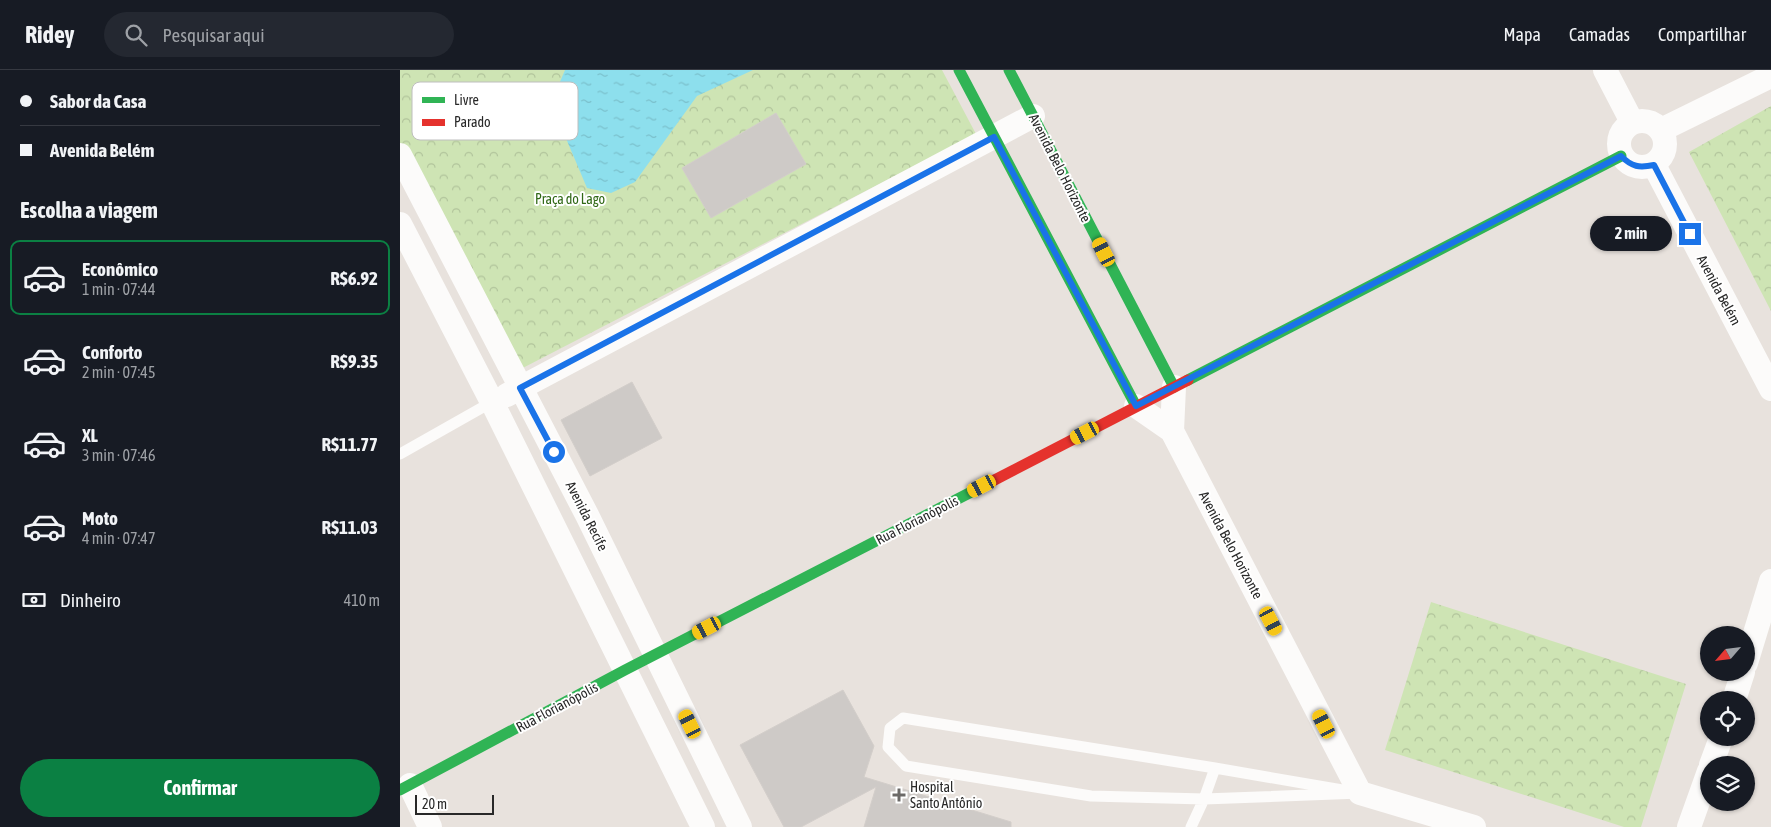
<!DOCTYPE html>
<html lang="pt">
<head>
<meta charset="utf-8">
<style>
	body { margin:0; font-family:"Asap Condensed",sans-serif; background:#242831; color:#f1f3f6; height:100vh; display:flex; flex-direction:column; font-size:19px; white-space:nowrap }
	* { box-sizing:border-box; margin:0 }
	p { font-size:16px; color:#9ea1a6 }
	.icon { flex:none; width:28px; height:28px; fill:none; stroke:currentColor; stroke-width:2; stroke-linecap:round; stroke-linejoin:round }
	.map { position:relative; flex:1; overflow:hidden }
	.drawer { display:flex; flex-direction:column; background:#171b24; width:400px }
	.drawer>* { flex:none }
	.hud { display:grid; align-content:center; height:110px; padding:0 20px; background:#171b24 }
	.needle { width:32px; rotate:242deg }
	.tools { position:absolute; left:1300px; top:556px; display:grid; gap:10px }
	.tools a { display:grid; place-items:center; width:55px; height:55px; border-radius:50%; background:#171b24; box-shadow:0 1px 4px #0004; font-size:25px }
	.scale { position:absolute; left:15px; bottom:12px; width:79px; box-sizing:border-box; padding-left:5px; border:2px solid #282828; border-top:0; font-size:14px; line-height:18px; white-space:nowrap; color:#282828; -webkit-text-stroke:4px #fff; paint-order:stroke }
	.end { position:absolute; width:22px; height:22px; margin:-11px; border:6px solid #1a73e8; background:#fff; box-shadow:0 0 0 2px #fff }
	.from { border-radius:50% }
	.bubble { position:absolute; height:35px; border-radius:18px; background:#171b24; box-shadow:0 1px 4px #0004; font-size:16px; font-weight:700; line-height:35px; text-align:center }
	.car { position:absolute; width:15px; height:30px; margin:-15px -8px; border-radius:6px; box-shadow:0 0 4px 1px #0007; background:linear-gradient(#f5c518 24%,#345 0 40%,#f5c518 0 76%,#345 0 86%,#f5c518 0) }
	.hud b { display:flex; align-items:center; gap:18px; height:48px; font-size:19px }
	.hud b+b { border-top:1px solid #363941 }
	.hud i { width:12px; height:12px; background:#f1f3f6 }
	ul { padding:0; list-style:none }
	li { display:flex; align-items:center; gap:15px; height:75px; margin:0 10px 8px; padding:0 10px; border:2px solid transparent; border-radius:10px }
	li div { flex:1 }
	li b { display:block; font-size:19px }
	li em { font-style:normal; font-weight:700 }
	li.on { border-color:#0b8043 }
	li>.icon { width:45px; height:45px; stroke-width:1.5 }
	h2 { padding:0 20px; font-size:22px; line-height:60px }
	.pay { display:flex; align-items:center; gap:12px; height:55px; padding:0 20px; font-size:19px }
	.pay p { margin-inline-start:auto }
	.primary-button { display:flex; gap:10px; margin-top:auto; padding:10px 20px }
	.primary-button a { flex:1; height:58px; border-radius:30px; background:#0b8043; color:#fff; font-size:20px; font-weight:700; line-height:58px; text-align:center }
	header { display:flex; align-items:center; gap:30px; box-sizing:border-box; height:70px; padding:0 25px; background:#171b24; border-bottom:1px solid #363941 }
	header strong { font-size:24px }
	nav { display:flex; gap:28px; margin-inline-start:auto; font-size:18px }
	.search { width:350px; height:45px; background:#242831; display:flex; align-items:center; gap:12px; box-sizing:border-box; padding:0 18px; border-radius:28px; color:#9ea1a6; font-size:19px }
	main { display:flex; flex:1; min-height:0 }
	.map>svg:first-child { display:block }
</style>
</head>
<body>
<header>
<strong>Ridey</strong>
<div class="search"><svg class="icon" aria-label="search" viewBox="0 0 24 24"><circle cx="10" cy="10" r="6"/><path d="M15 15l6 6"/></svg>Pesquisar aqui</div>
<nav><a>Mapa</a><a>Camadas</a><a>Compartilhar</a></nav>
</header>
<main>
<section class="drawer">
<div class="hud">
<b><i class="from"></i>Sabor da Casa</b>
<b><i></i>Avenida Belém</b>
</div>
<h2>Escolha a viagem</h2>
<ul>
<li class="on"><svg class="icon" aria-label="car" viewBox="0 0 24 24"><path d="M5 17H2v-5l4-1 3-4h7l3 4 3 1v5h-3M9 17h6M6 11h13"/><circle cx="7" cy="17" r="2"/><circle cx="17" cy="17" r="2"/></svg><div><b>Econômico</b><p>1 min · 07:44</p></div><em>R$6.92</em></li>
<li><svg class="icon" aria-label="car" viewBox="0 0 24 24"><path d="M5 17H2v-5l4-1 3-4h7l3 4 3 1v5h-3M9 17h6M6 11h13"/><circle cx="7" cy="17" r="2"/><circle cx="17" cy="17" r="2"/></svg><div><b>Conforto</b><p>2 min · 07:45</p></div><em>R$9.35</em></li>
<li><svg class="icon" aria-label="car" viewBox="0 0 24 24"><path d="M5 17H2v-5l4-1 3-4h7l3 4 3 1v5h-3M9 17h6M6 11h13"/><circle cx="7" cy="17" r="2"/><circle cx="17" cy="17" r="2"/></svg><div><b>XL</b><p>3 min · 07:46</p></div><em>R$11.77</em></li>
<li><svg class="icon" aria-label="car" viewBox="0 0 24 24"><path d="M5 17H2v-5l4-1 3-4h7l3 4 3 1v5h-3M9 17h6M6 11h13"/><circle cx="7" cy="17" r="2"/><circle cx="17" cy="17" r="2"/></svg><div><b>Moto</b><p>4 min · 07:47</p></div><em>R$11.03</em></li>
</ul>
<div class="pay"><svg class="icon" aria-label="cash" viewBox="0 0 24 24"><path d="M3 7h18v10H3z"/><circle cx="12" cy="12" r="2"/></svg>Dinheiro<p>410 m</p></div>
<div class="primary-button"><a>Confirmar</a></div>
</section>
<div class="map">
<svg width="1371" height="757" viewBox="0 0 1371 757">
	<defs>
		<pattern id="forest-crowns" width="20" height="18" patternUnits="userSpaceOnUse" patternTransform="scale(1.25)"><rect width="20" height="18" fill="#cee4b4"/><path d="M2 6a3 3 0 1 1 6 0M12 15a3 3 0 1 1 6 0" fill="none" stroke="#b1c49b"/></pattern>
		<pattern id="water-ripples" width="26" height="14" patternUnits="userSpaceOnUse" patternTransform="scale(1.25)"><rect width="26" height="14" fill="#8ddfed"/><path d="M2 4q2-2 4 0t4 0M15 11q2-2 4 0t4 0" fill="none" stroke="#7abfcb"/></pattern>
	</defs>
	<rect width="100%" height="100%" fill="#e8e2dd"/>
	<path fill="url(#forest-crowns)" d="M 0,0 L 542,0 L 576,64 L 115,302 L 0,76 Z
		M 1371,36 L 1371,241 L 1289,82 Z
		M 1031,532 L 1286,614 L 1241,757 L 1224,757 L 985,680 Z"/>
	<path fill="url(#water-ripples)" d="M 165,0 L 353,0 L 297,26 L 235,112 L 211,123 L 187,118 L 151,33 Z"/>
	<path fill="#cecac7" stroke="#d3ceca" d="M 376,43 L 406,94 L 311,148 L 282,98 Z
		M 232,312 L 262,368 L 190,406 L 161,350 Z
		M 443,620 L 474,676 L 464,707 L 611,752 L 611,757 L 464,757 L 476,717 L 401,757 L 384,757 L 340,675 Z"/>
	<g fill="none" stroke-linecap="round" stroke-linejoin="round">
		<path stroke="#fcfbfa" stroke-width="11" d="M 0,384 L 92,332
			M 503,648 L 815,698 L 960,723 L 804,729 L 691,726 L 506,696 L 488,677 L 490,658 Z
			M 791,757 L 804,729 L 815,698"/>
		<path stroke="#fcfbfa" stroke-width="24" d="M 1205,0 L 1232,52
			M1219 74a23 23 0 1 1 46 0a23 23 0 1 1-46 0Z
			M 1261,60 L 1371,6
			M 0,85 L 187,445 L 340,757
			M 1254,95 L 1371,319
			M 0,154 L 92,332 L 303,757
			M 107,325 L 633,46
			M 736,336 L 772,361 L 960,723 L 1074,757
			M 772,361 L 774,317
			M 1346,593 L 1371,511
			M 1334,630 L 1343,602
			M 1311,695 L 1321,668
			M 10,715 L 30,757
			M 1289,757 L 1309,701"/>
		<path stroke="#30b455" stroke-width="11" d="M 559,0 L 736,336
			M 609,0 L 774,317
			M 788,310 L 1221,86
			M 0,720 L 225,600 L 581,417"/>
		<path stroke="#e5322d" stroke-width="11" d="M 581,417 L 788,310"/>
	</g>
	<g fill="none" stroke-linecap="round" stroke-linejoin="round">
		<path stroke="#1a73e8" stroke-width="6" d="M 154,382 L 120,318 L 594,67 L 736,336 L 1221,86 C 1232,97 1239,98 1254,95 L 1290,164"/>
	</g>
	<path fill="#6b6967" stroke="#fff" stroke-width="2" d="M496.5 717.5h5v5h5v5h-5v5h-5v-5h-5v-5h5z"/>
	<g text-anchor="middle" stroke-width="4" stroke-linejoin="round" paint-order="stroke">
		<g font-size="14" fill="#282828" stroke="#fff">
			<text transform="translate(660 98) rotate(63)" y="5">Avenida Belo Horizonte</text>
			<text transform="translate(1319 220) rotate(62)" y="5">Avenida Belém</text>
			<text transform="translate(187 446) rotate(63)" y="5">Avenida Recife</text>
			<text transform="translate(517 450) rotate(-27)" y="5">Rua Florianópolis</text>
			<text transform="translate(831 475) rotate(62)" y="5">Avenida Belo Horizonte</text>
			<text transform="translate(157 637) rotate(-28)" y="5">Rua Florianópolis</text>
		</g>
		<g font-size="14" fill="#306816" stroke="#fff">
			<text x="170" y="134">Praça do Lago</text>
		</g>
		<g font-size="14" fill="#282828" stroke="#fff" text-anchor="start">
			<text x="510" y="722">Hospital<tspan x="510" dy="16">Santo Antônio</tspan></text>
		</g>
	</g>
	<rect x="12" y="12" width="166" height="58" rx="8" fill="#fff" stroke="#bebebe" stroke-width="1"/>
	<rect x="22" y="27" width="23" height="6" fill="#30b455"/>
	<rect x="22" y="49" width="23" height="7" fill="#e5322d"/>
	<g font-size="14" fill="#282828">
		<text x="54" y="35">Livre</text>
		<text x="54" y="57">Parado</text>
	</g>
</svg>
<div class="tools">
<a><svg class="needle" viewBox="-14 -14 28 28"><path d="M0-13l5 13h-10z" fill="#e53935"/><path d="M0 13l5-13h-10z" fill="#9ea1a6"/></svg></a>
<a><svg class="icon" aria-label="locate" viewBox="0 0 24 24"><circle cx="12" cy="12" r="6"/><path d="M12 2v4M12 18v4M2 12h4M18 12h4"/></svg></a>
<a><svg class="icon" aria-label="layers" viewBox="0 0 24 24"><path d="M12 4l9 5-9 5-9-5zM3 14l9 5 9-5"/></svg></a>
</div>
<div class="scale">20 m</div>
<i class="end from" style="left:154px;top:382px"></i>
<i class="end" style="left:1290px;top:164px"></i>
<div class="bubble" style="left:1190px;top:146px;width:82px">2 min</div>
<i class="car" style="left:704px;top:182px;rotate:333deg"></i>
<i class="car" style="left:685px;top:363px;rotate:243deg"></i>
<i class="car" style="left:582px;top:416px;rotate:243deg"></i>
<i class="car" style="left:871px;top:551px;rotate:152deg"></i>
<i class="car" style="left:307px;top:558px;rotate:243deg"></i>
<i class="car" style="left:290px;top:654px;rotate:334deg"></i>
<i class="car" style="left:924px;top:654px;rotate:333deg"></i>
</div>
</main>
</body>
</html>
